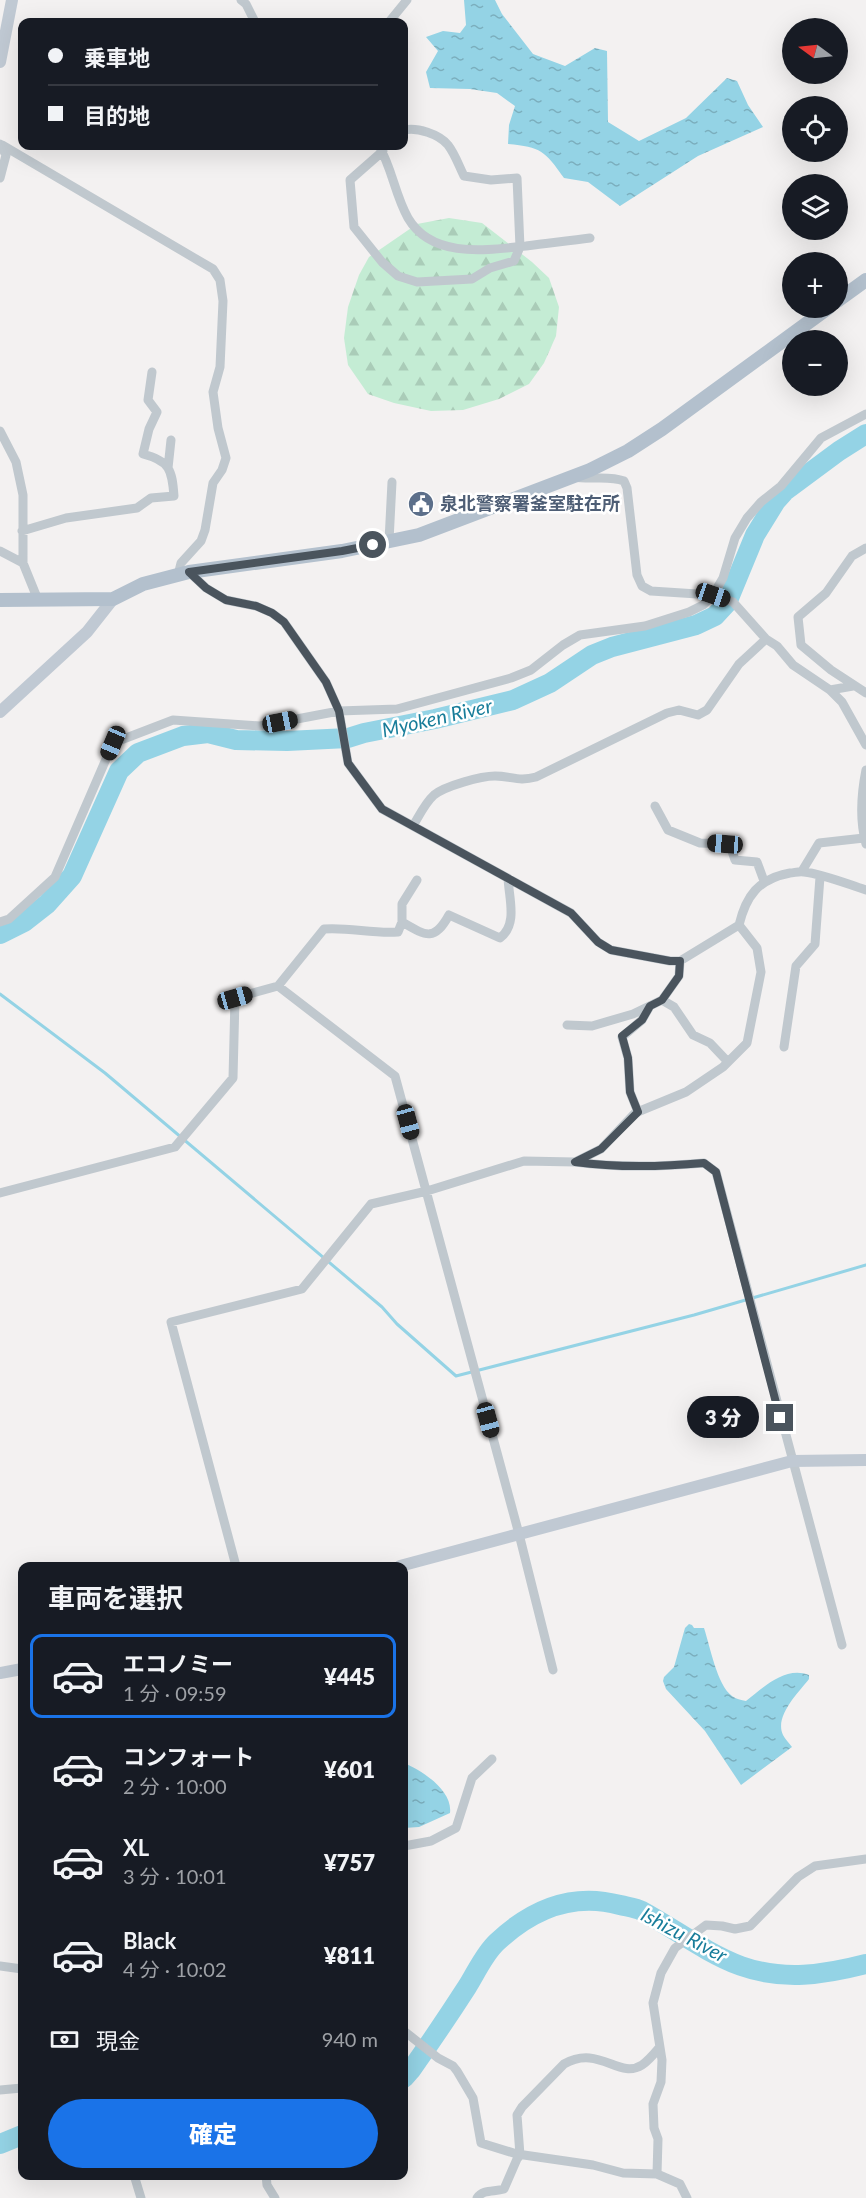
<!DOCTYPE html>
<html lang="ja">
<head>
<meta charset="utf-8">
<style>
	body { margin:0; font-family:Lato,"Noto Sans JP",sans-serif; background:#242831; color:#f1f3f6; height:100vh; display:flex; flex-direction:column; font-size:22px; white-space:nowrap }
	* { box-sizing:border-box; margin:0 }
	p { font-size:20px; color:#9ea1a6 }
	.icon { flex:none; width:33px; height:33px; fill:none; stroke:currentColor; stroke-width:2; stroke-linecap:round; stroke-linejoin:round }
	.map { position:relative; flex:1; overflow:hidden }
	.details { position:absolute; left:18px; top:1562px; width:390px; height:618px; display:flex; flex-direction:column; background:#171b24; border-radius:12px; box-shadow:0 6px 24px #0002 }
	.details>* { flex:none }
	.hud { position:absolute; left:18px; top:18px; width:390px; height:132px; border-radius:12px; box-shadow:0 6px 24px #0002; display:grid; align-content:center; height:132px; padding:0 30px; background:#171b24 }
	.needle { width:39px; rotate:285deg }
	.controls { position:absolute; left:782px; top:18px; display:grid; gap:12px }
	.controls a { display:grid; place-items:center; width:66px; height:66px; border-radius:50%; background:#171b24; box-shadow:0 6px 24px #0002; font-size:30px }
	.end { position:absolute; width:27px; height:27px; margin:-14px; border:8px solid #4a545d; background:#fff; box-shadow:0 0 0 3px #fff }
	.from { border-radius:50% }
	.bubble { position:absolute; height:42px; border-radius:21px; background:#171b24; box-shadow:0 6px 24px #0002; font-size:20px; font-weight:800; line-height:42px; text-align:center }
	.car { position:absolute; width:18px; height:36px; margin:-18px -9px; border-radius:8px; box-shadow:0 0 4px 2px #0007; background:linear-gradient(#222 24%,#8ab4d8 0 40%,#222 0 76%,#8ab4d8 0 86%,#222 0) }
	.hud b { display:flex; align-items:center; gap:21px; height:57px; font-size:22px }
	.hud b+b { border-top:2px solid #363941 }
	.hud i { width:15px; height:15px; background:#f1f3f6 }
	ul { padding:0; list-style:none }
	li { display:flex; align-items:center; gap:18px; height:84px; margin:0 12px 9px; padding:0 18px; border:3px solid transparent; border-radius:12px }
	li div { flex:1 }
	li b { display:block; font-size:22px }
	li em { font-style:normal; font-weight:800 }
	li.selected { border-color:#1a73e8 }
	li>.icon { width:54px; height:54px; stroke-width:1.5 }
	h2 { padding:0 30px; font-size:27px; line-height:72px }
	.pay { display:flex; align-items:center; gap:15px; height:66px; padding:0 30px; font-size:22px }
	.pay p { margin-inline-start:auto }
	.cta { display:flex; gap:12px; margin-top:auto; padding:12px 30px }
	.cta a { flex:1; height:69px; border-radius:36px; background:#1a73e8; color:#fff; font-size:24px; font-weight:800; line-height:69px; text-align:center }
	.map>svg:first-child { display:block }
</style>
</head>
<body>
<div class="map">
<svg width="866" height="2198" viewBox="0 0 866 2198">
	<defs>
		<pattern id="forest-firs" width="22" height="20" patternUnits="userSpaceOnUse" patternTransform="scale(1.5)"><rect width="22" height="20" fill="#c4ecd4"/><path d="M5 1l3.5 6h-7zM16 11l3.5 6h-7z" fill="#aaccb8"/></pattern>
		<pattern id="water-ripples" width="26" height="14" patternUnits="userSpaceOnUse" patternTransform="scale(1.5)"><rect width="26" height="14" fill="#94d3e5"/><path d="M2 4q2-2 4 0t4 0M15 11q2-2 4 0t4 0" fill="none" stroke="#7baebd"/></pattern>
	</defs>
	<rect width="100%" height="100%" fill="#f3f1f1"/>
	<path fill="url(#forest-firs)" d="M 449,218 L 482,223 L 532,262 L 549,278 L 559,307 L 556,336 L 544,363 L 529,384 L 499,399 L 463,410 L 431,411 L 394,403 L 368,394 L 348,365 L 344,338 L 348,307 L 359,275 L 369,257 L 417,224 Z"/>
	<path fill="url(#water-ripples)" d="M 464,0 L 495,0 L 502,14 L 533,54 L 565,66 L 595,48 L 607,51 L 608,122 L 639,141 L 686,118 L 727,78 L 737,81 L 748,105 L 763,127 L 698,156 L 620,206 L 588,182 L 564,178 C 545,151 541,147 508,144 L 509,125 L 515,106 L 497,93 L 470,89 L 430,88 L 426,72 L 438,51 L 426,37 L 443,31 L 460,33 L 466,25 Z
		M 689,1624 L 692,1625 L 694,1628 L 704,1628 C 710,1646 717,1685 732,1696 C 736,1699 741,1700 746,1701 C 764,1687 785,1666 809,1675 L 809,1679 C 799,1692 774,1716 783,1735 C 785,1739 789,1743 792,1747 L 741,1785 L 705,1731 L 666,1689 L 663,1681 L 664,1677 L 674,1667 L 685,1628 Z
		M 404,1763 C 421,1770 453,1790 450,1813 L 419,1827 L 404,1828 Z"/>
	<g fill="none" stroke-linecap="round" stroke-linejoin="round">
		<path stroke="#94d3e5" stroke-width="3" d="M 0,994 L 105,1073 L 382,1307 L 397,1324 L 456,1376 L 694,1315 L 866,1265"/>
		<path stroke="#94d3e5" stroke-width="20" d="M 0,934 L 24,922 L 47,904 L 72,876 L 119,771 L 138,753 L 183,736 L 208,733 L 236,740 L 287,741 L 348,738 L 364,733 L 435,719 L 513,700 L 550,683 L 592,655 L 612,647 L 696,625 L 715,616 L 727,603 L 755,535 L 776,501 L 785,491 L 839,451 L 866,434
			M 404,2078 L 411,2070 C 430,2043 449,2015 467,1987 C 476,1973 484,1954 497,1942 C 532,1909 572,1892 620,1905 C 628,1907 636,1908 642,1911 C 675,1929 706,1953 741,1966 C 783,1981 824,1975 866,1964
			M 0,2144 L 22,2135"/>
		<path stroke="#c0c8ce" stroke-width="9" d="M 241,0 L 246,4 L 255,22
			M 389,22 L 407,0
			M 2,145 L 213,269 L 220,280 L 223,301 L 220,367 L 213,392 L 218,428 L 226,458 L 222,470 L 213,483 L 205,530 L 201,541 L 181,563 L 178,575
			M 379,146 C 392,168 395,195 408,218 C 432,259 487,250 526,246 C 547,243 569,241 590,238
			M 383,151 L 350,180 L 354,227 L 382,262 L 398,276 L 417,282 L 472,279 L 490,268 L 514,261 L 520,247 L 517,178 L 491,180 L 464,176 C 459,166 455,154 448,145 C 439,134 417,127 404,130
			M 0,178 L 6,155 L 0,144
			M 0,431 L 16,462 L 23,495 L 23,563
			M 168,468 L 171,440
			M 574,477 C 591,480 609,475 624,481 L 627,488 L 637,575 L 642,586 L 651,591 L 713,595 L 733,602 L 766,639 L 777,646 L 793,665 L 830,690 L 853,686
			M 22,531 L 66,518 L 137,508 L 151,498 L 174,496 C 172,470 170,461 143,454 L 149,429 L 157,412 L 148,400 L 152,372
			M 389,541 L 392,482
			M 866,548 L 852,556 L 826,593 L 798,617 L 801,645 L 831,670 L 866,693
			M 0,551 L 23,563 L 38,600
			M 189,572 L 206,588 L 226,600 L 256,606 L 272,613 L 284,622 L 326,682 L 339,711 L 348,763 L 382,809 L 571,913 L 598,942 L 611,950 L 670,961 L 680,961 L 739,925 C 746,896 758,879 790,873 C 794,873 799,871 804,872 C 823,874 847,884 866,890
			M 830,690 L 842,702 L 866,745
			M 866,770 C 861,795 859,819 866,844
			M 655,806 L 668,830 L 700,843 L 725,844 L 731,848 L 735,860 L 757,862 L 764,881
			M 413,826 C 419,816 425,803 434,795 C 445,786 481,776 495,776 C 512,776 518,782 536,777 L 667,713 L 679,710 L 698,715 L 707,710 L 739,664 L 766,639
			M 802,871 L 819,843 L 864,838
			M 0,922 L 9,919 L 55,877 L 113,743 L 173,720 L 260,726 L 339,711 L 397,709 L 511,678 L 531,670 L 563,645 L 580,635 L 645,626 L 689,612 L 703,605 L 713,595 L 723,578 L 735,538 L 747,518 L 761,502 L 781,486 L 821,438 L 866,414
			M 402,922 C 426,936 434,942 449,915 L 500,938 C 518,924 509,899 508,878
			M 278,986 L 324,929 C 349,927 373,934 398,932 L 402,922 L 402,904 L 417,880
			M 662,1000 L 674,1007 L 693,1035 L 710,1043 L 728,1062
			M 567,1025 L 592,1026 L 633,1014 L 662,1000 L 679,976 L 680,961
			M 784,1047 L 796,966 L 815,944 L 820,877
			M 638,1112 L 630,1092 L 628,1058 L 622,1037 L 642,1020 L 650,1006
			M 575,1162 C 618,1168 660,1167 704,1163 L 716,1172 L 842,1645
			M 0,1193 L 175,1147 L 233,1078 L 235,998 L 278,986 L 395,1076 L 519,1534 L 553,1670
			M 236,1566 L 171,1322 L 302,1289 L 371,1204 L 427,1191 L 524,1161 L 575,1162 L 601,1149 L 635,1113 L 686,1092 L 723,1067 L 747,1043 L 761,972 L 757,948 L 739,925
			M 404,1846 L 431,1841 L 456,1828 L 472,1778 L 492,1759
			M 0,1966 L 22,1969
			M 404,2031 L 438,2058 L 453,2066 L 457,2071 L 473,2098 L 481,2143 L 520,2155 L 517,2115 L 522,2107 L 564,2064 C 599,2044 619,2080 642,2065 C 648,2061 654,2054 659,2048
			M 0,2090 L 22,2088
			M 657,2174 L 658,2139 L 654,2128 L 653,2104 L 661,2082 L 662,2060 L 653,2003 L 661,1973 L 675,1948 L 706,1925 L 722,1926 L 735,1929 L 750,1926 L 798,1877 L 815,1866 L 866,1859
			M 134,2175 L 141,2198
			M 266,2175 L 267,2185 L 275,2198
			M 477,2198 C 483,2189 494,2192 504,2189 L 517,2159 L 520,2155 L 524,2155 L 593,2165 L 623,2173 L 657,2174 L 680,2184 L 687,2198"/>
		<path stroke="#c0c9d3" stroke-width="12" d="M 0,62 L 12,0
			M 0,712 L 87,632 L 113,599
			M 400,1566 L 792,1461 L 866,1460
			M 0,1673 L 22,1669"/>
		<path stroke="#b3c0cd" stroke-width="14" d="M 837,301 L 866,280
			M 0,600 L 113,599 L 143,584 L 189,572 L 342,551 L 419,535 L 590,470 L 628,451 L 662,429 L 828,308"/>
	</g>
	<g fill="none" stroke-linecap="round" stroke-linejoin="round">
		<path stroke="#4a545d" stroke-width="8" d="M 373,545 L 342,551 L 189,572 L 206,588 L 226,600 L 256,606 L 272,613 L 284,622 L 326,682 L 339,711 L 348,763 L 382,809 L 571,913 L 598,942 L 611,950 L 670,961 L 680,961 L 679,976 L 662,1000 L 650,1006 L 642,1020 L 622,1036 L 628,1058 L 630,1092 L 638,1112 L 601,1149 L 575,1162 C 618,1168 660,1167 704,1163 L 716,1172 L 780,1418"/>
	</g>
	<defs>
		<g id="civic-disc" transform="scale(1.35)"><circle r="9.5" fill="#5c6f8a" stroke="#fff"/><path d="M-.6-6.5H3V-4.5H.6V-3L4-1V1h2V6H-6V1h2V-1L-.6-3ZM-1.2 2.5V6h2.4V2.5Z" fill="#fff"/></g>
	</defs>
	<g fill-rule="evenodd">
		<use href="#civic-disc" x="421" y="504"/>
	</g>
	<g text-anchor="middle" stroke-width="5" stroke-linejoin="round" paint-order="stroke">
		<g font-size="18" font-weight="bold" fill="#4e5e75" stroke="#fff" text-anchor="start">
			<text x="440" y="510">泉北警察署釜室駐在所</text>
		</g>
		<g font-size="20" font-style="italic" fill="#187d9a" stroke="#fff">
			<text transform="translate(437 718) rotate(-13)" y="7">Myoken River</text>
			<text transform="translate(684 1935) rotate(28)" y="7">Ishizu River</text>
		</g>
	</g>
</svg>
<div class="controls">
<a><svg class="needle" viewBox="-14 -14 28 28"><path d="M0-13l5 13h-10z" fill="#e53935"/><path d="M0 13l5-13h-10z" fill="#9ea1a6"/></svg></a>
<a><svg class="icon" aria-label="locate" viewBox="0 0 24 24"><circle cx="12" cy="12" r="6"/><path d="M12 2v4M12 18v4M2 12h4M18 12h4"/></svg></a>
<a><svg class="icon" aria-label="layers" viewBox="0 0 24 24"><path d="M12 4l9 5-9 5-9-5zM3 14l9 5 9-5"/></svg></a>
<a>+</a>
<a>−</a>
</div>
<i class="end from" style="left:373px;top:545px"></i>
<i class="end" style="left:780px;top:1418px"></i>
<div class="bubble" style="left:687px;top:1396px;width:72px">3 分</div>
<i class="car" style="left:713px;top:595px;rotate:109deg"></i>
<i class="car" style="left:280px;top:722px;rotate:79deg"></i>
<i class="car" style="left:113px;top:743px;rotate:203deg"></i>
<i class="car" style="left:725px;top:844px;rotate:274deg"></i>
<i class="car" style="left:235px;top:998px;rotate:74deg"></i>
<i class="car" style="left:408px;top:1122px;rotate:165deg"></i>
<i class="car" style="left:488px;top:1420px;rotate:165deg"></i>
<div class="hud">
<b><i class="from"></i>乗車地</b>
<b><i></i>目的地</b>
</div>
<section class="details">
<h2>車両を選択</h2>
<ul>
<li class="selected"><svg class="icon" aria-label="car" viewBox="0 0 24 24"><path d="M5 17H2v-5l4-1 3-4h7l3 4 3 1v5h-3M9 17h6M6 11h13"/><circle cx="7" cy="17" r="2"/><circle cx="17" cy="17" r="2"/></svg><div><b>エコノミー</b><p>1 分 · 09:59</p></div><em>¥445</em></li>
<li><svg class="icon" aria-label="car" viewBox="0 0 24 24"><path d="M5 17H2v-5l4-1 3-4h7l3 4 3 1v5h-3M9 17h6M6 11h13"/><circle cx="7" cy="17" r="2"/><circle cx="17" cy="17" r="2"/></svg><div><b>コンフォート</b><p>2 分 · 10:00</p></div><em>¥601</em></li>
<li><svg class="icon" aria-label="car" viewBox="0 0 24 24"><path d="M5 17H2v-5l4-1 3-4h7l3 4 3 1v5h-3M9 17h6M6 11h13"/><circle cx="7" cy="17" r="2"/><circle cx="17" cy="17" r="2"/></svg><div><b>XL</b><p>3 分 · 10:01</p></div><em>¥757</em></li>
<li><svg class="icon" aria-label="car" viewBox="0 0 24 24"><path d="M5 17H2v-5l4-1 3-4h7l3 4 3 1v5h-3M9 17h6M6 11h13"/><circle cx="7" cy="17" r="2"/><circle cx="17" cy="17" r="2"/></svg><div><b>Black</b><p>4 分 · 10:02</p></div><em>¥811</em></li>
</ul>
<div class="pay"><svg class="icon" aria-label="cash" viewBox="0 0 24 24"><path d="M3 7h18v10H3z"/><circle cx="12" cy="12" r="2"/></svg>現金<p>940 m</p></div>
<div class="cta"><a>確定</a></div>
</section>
</div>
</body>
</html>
